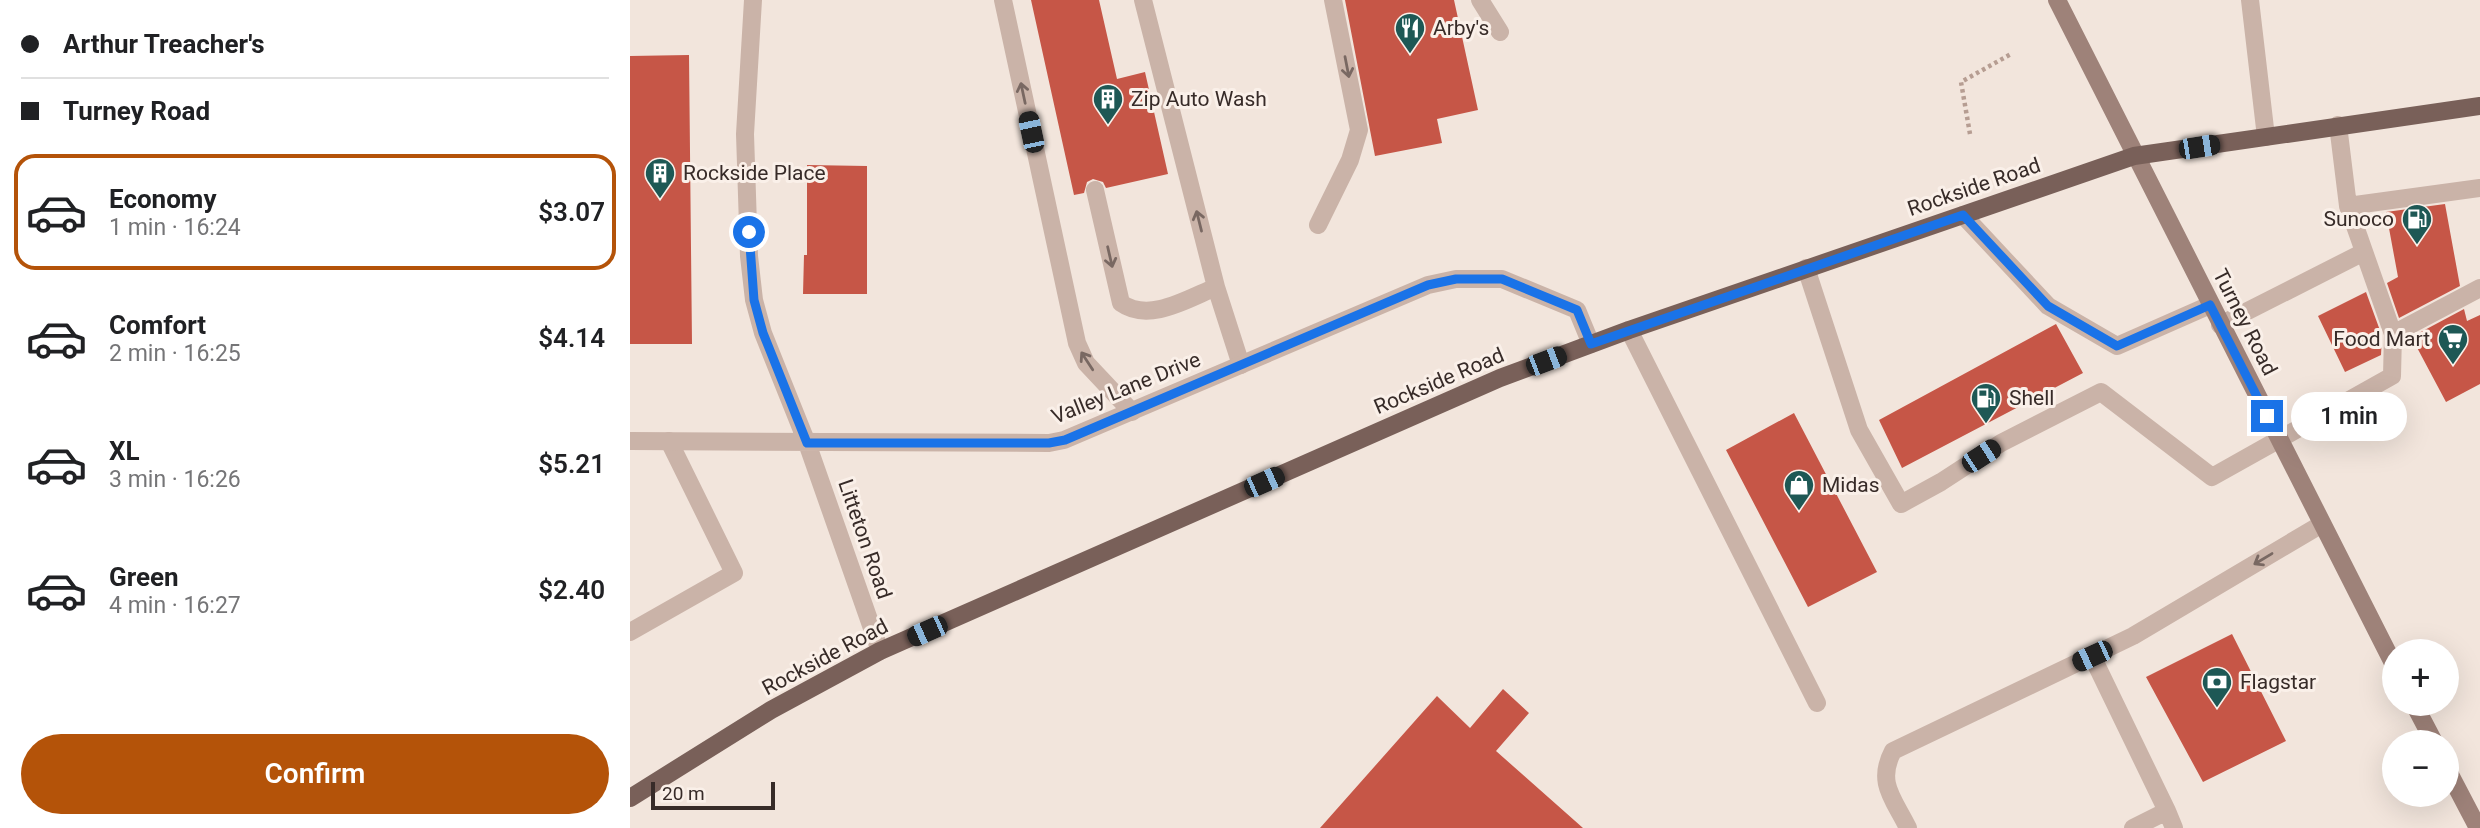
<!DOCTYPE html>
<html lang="en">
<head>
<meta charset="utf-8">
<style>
	body { margin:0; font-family:Roboto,sans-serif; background:#f6f6f6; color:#202124; height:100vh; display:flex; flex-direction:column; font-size:26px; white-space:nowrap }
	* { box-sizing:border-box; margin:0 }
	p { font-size:23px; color:#757577 }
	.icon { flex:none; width:38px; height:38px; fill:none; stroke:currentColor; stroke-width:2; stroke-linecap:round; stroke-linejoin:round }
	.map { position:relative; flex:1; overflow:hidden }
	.drawer { display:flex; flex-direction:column; background:#fff; width:630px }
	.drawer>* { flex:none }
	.hud { display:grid; align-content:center; height:154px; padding:0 21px; background:#fff }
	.buttons { position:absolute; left:1752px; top:639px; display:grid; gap:14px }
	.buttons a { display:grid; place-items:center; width:77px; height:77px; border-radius:50%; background:#fff; box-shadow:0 7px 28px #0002; font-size:35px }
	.scale { position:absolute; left:21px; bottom:18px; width:124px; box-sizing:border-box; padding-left:7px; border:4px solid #372b28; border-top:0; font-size:19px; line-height:24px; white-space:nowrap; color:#372b28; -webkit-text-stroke:5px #faf0e9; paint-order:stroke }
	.end { position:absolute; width:32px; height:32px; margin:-16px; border:9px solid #1a73e8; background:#fff; box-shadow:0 0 0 4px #fff }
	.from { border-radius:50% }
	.bubble { position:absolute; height:49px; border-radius:24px; background:#fff; box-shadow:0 7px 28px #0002; font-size:23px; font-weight:600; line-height:49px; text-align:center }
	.car { position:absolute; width:21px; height:42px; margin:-21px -10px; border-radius:9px; box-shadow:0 0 5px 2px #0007; background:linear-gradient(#222 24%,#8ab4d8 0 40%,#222 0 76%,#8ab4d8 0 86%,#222 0) }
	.hud b { display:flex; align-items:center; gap:24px; height:66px; font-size:26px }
	.hud b+b { border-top:2px solid #e0e0e0 }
	.hud i { width:18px; height:18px; background:#202124 }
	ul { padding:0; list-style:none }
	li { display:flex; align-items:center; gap:21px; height:116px; margin:0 14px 10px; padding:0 7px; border:4px solid transparent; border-radius:21px }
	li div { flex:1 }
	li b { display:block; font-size:26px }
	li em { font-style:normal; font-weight:600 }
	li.on { border-color:#b45309 }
	li>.icon { width:63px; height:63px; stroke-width:1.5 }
	.cta { display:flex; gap:14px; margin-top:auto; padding:14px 21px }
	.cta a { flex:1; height:80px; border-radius:42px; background:#b45309; color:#fff; font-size:28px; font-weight:600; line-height:80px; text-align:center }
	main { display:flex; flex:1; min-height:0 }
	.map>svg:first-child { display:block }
</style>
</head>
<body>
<main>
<section class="drawer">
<div class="hud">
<b><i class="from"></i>Arthur Treacher's</b>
<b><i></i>Turney Road</b>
</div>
<ul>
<li class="on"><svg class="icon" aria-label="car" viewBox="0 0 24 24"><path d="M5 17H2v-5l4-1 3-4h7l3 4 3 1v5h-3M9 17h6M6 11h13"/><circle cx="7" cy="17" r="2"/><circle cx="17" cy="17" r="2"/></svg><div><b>Economy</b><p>1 min · 16:24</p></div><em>$3.07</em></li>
<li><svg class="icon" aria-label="car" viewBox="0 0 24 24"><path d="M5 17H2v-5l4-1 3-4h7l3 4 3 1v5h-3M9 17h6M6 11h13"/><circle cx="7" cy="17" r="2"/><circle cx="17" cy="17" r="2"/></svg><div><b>Comfort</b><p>2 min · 16:25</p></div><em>$4.14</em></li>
<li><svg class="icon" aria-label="car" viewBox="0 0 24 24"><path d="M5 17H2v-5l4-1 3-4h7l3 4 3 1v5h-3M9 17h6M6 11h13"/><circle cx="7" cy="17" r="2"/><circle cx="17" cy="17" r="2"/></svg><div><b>XL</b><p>3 min · 16:26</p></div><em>$5.21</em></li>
<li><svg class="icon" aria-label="car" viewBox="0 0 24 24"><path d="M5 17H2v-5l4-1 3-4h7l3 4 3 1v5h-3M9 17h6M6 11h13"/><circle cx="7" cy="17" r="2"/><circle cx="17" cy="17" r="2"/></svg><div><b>Green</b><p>4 min · 16:27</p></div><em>$2.40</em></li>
</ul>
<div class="cta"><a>Confirm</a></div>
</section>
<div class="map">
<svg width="1850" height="828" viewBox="0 0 1850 828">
	<rect width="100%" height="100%" fill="#f2e5dc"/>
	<path fill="#c65647" d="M 401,0 L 469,0 L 487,79 L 515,72 L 538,174 L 476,188 L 473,182 L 463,179 L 457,182 L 454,193 L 444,195 Z
		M 715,0 L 824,0 L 848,110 L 807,119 L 812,143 L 745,156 Z
		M 59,55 L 62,344 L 0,344 L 0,56 Z
		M 177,165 L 237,166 L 237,294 L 173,294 L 174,255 L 177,255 Z
		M 1815,204 L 1830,286 L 1769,318 L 1757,283 L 1768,277 L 1756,212 Z
		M 1736,292 L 1752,336 L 1751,355 L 1715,372 L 1688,316 Z
		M 1834,309 L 1837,321 L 1850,315 L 1850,384 L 1816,402 L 1783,340 L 1774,344 L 1774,341 Z
		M 1426,324 L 1453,373 L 1272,468 L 1249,420 Z
		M 1164,413 L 1247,572 L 1178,607 L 1096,450 Z
		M 1602,634 L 1656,741 L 1573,782 L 1516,677 Z
		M 873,689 L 899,713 L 866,751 L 953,828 L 690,828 L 807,696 L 840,728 Z"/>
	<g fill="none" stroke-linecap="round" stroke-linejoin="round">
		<path stroke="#b69d92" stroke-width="4.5" stroke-dasharray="3.5 3.5" stroke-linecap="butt" d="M 1340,134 L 1331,82 L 1381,54"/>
		<path stroke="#cab3a8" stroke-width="18" d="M 373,0 L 447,343 L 456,363 L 502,412
			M 513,0 L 586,287 L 611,365
			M 850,0 L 870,32
			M 1620,0 L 1636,137
			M 1708,125 L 1718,206
			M 1850,188 L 1718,206 L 1763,334 L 1850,288
			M 465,190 L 491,303 C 519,323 557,299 586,287
			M 1333,215 L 1418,306 L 1487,346 L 1580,305
			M 688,225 L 720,160 L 729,130 L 703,0
			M 1176,268 L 1229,430 L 1271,504 L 1311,482 L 1371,443 L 1471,392 L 1582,477 L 1762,376 L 1763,334
			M 1590,325 L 1734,252
			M 999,330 L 1187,703
			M 0,632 L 104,573 L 39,441
			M 1462,656 L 1537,811
			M 1278,828 C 1264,799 1246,783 1263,751 L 1503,636 L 1692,524
			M 1503,828 L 1537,811 L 1544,828"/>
		<path stroke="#cab3a8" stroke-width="18" d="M 123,0 L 115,134 L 119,256 L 124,300 L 133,333 L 177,443 L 250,651
			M 0,441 L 419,443 L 434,440 L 798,285 L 826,279 L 872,279 L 947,310 L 961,344"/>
		<path stroke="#9e8279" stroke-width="18" d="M 1427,0 L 1764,665
			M 1784,704 L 1804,742
			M 1816,767 L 1848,828"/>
		<path stroke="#796059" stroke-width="18" d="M 0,798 L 141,710 L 250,651 L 870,378 L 999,330 L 1504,156 L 1850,106"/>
	</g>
	<defs><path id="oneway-shaft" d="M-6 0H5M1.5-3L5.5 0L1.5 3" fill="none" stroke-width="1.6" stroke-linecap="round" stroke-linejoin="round" transform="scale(1.75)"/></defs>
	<g stroke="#796862">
		<use href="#oneway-shaft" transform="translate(717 67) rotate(79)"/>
		<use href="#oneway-shaft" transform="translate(393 93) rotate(-102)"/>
		<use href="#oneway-shaft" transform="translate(569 221) rotate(-104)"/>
		<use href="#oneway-shaft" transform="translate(480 257) rotate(77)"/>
		<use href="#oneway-shaft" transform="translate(457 361) rotate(-123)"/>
		<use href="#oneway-shaft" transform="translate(1633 559) rotate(149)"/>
	</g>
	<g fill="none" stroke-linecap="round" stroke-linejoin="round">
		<path stroke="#1a73e8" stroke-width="9" d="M 119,232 L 124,300 L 133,333 L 177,443 L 419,443 L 435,440 L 798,285 L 826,279 L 872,279 L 947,310 L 961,344 L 1333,215 L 1418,306 L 1487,346 L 1580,305 L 1637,416"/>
	</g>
	<defs>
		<g id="restaurant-pin" transform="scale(1.575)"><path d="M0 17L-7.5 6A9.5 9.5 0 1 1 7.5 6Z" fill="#1e5855" stroke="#faf0e9"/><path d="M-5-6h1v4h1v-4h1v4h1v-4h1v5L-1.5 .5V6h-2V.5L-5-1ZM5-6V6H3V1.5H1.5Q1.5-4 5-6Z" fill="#fff"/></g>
		<g id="building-pin" transform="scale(1.575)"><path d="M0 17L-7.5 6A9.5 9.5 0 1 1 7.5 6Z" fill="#1e5855" stroke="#faf0e9"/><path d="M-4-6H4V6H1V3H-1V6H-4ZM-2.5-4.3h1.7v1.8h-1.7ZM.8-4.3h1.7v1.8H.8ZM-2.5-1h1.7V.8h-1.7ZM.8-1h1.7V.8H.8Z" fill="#fff"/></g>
		<g id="fuel-pin" transform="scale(1.575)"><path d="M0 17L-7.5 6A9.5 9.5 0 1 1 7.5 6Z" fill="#1e5855" stroke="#faf0e9"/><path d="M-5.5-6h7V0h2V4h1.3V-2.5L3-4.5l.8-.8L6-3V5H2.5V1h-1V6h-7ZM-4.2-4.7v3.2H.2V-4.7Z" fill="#fff"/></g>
		<g id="supermarket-pin" transform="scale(1.575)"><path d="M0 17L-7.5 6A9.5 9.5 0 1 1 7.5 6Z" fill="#1e5855" stroke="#faf0e9"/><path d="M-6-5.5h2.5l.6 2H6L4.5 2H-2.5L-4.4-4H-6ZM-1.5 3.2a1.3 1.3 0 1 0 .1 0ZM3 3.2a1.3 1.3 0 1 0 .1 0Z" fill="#fff"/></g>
		<g id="shop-pin" transform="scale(1.575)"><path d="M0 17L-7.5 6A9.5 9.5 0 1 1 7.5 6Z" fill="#1e5855" stroke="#faf0e9"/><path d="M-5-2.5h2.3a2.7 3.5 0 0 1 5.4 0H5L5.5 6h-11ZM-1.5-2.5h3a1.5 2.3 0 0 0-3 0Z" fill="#fff"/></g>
		<g id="bank-pin" transform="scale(1.575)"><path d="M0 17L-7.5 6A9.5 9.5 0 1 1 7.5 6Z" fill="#1e5855" stroke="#faf0e9"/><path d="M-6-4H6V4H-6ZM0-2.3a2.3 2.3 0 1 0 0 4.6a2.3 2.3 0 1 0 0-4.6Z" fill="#fff"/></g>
	</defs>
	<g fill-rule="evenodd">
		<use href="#restaurant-pin" x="780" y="28"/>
		<use href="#building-pin" x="478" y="99"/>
		<use href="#building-pin" x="30" y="173"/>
		<use href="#fuel-pin" x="1787" y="219"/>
		<use href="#supermarket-pin" x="1823" y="339"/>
		<use href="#fuel-pin" x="1356" y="398"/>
		<use href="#shop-pin" x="1169" y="485"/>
		<use href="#bank-pin" x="1587" y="682"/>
	</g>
	<g text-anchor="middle" stroke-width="6" stroke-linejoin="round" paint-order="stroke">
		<g font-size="21" fill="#372b28" stroke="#faf0e9" text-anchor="start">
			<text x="803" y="35">Arby's</text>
			<text x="501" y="106">Zip Auto Wash</text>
			<text x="53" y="180">Rockside Place</text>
			<text x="1764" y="226" text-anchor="end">Sunoco</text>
			<text x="1800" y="346" text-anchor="end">Food Mart</text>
			<text x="1379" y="405">Shell</text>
			<text x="1192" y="492">Midas</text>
			<text x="1610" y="689">Flagstar</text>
		</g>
		<g font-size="21" fill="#372b28" stroke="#faf0e9">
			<text transform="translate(1344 187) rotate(-19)" y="7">Rockside Road</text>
			<text transform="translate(1615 322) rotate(63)" y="7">Turney Road</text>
			<text transform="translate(809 381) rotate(-23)" y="7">Rockside Road</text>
			<text transform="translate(496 388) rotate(-22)" y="7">Valley Lane Drive</text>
			<text transform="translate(235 539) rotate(71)" y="7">Litteton Road</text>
			<text transform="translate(195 657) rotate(-28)" y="7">Rockside Road</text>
		</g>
	</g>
</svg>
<div class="buttons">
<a>+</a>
<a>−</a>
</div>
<div class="scale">20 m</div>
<i class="end from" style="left:119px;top:232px"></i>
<i class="end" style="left:1637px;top:416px"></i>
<div class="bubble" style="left:1661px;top:392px;width:116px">1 min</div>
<i class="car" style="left:401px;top:132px;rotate:348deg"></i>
<i class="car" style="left:1569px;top:147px;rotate:81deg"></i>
<i class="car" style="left:916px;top:361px;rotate:69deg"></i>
<i class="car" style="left:1351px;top:456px;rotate:57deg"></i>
<i class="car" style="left:634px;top:482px;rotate:66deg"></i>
<i class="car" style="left:297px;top:631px;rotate:246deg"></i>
<i class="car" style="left:1462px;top:656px;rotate:245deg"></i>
</div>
</main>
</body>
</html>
